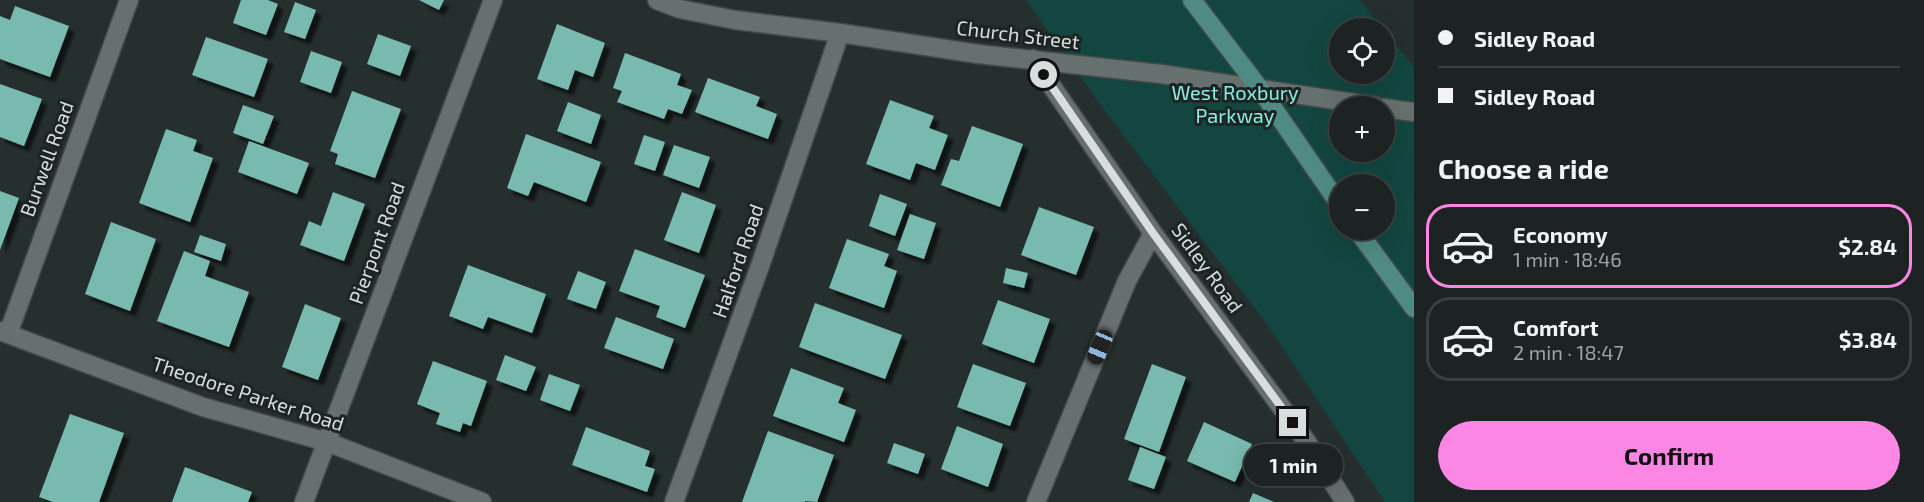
<!DOCTYPE html>
<html lang="en">
<head>
<meta charset="utf-8">
<style>
	body { margin:0; font-family:"Exo 2",sans-serif; background:#252b2a; color:#f1f3f6; height:100vh; display:flex; flex-direction:column; font-size:22px; white-space:nowrap }
	* { box-sizing:border-box; margin:0 }
	p { font-size:20px; color:#a0a4a5 }
	.icon { flex:none; width:33px; height:33px; fill:none; stroke:currentColor; stroke-width:2; stroke-linecap:round; stroke-linejoin:round }
	.map { position:relative; flex:1; overflow:hidden }
	.sheet { display:flex; flex-direction:column; background:#1c2322; width:510px }
	.sheet>* { flex:none }
	.top-card { display:grid; align-content:center; height:132px; padding:0 24px; background:#1c2322 }
	.controls { position:absolute; left:1329px; top:18px; display:grid; gap:12px }
	.controls a { display:grid; place-items:center; width:66px; height:66px; border-radius:50%; background:#1c2322; box-shadow:0 6px 24px #0002,0 0 0 2px #3a4040; font-size:30px }
	.end { position:absolute; width:27px; height:27px; margin:-14px; border:8px solid #d8dedd; background:#111; box-shadow:0 0 0 3px #111 }
	.from { border-radius:50% }
	.bubble { position:absolute; height:42px; border-radius:21px; background:#1c2322; box-shadow:0 6px 24px #0002,0 0 0 2px #3a4040; font-size:20px; font-weight:700; line-height:42px; text-align:center }
	.car { position:absolute; width:18px; height:36px; margin:-18px -9px; border-radius:8px; box-shadow:0 0 4px 2px #0007; background:linear-gradient(#222 24%,#8ab4d8 0 40%,#222 0 76%,#8ab4d8 0 86%,#222 0) }
	.top-card b { display:flex; align-items:center; gap:21px; height:57px; font-size:22px }
	.top-card b+b { border-top:2px solid #3a4040 }
	.top-card i { width:15px; height:15px; background:#f1f3f6 }
	ul { padding:0; list-style:none }
	li { display:flex; align-items:center; gap:18px; height:84px; margin:0 12px 9px; padding:0 12px; border:3px solid #3a4040; border-radius:24px }
	li div { flex:1 }
	li b { display:block; font-size:22px }
	li em { font-style:normal; font-weight:700 }
	li.active { border-color:#fb86e4 }
	li>.icon { width:54px; height:54px; stroke-width:1.5 }
	h2 { padding:0 24px; font-size:27px; line-height:72px }
	.primary-button { display:flex; gap:12px; margin-top:auto; padding:12px 24px }
	.primary-button a { flex:1; height:69px; border-radius:36px; background:#fb86e4; color:#111; font-size:24px; font-weight:700; line-height:69px; text-align:center }
	main { display:flex; flex:1; min-height:0 }
	.map>svg:first-child { display:block }
</style>
</head>
<body>
<main>
<div class="map">
<svg width="1414" height="502" viewBox="0 0 1414 502">
	<defs>
		<filter id="shadow"><feDropShadow dx="5.5" dy="5.5" stdDeviation="1.5" flood-color="#0009"/></filter>
	</defs>
	<rect width="100%" height="100%" fill="#252f2d"/>
	<path fill="#134640" fill-rule="evenodd" d="M 1026,0 L 1360,0 L 1382,28 L 1340,28 L 1340,74 L 1384,74 L 1385,32 L 1414,67 L 1414,502 L 1385,502 L 1266,323 L 1105,111 ZM 1340,106 L 1384,106 L 1384,152 L 1340,152 ZM 1340,184 L 1384,184 L 1384,230 L 1340,230 Z"/>
	<path fill="#78b9b0" filter="url(#shadow)" d="M 241,0 L 268,0 L 278,4 L 266,35 L 233,23 Z
		M 419,0 L 444,0 L 439,10 Z
		M 295,2 L 316,10 L 305,39 L 284,32 Z
		M 15,6 L 69,26 L 50,77 L 0,59 L 0,16 L 10,20 Z
		M 557,24 L 605,43 L 593,77 L 575,70 L 568,90 L 537,79 Z
		M 378,34 L 411,46 L 400,76 L 367,64 Z
		M 206,37 L 268,59 L 254,97 L 192,75 Z
		M 311,51 L 342,62 L 331,93 L 300,82 Z
		M 625,53 L 681,74 L 677,85 L 692,90 L 682,114 L 668,109 L 664,119 L 617,102 L 622,91 L 613,88 Z
		M 708,78 L 760,97 L 756,106 L 777,114 L 768,139 L 695,112 Z
		M 0,84 L 42,99 L 24,146 L 0,137 Z
		M 352,91 L 401,109 L 375,178 L 335,164 L 338,154 L 330,151 Z
		M 890,100 L 934,116 L 929,128 L 948,135 L 935,170 L 916,163 L 910,180 L 866,164 Z
		M 568,102 L 601,115 L 591,144 L 557,131 Z
		M 243,105 L 274,116 L 263,144 L 233,133 Z
		M 972,126 L 1023,144 L 1000,207 L 941,185 L 951,159 L 959,161 Z
		M 166,129 L 197,140 L 193,151 L 213,158 L 190,222 L 139,203 Z
		M 526,134 L 601,162 L 586,202 L 534,182 L 528,196 L 507,188 Z
		M 644,135 L 665,142 L 655,171 L 634,164 Z
		M 249,141 L 309,163 L 297,194 L 238,172 Z
		M 674,145 L 710,157 L 699,188 L 663,175 Z
		M 0,191 L 19,198 L 0,250 Z
		M 333,192 L 365,204 L 344,261 L 300,245 L 309,221 L 321,226 Z
		M 682,192 L 716,205 L 699,253 L 664,240 Z
		M 880,194 L 907,204 L 895,236 L 869,226 Z
		M 1039,207 L 1094,227 L 1076,275 L 1021,255 Z
		M 910,214 L 936,223 L 924,259 L 897,250 Z
		M 111,222 L 156,239 L 130,311 L 85,294 Z
		M 200,235 L 226,244 L 221,261 L 194,252 Z
		M 847,239 L 889,254 L 884,266 L 897,271 L 884,308 L 829,288 Z
		M 635,249 L 705,275 L 685,328 L 656,317 L 660,306 L 619,291 Z
		M 184,251 L 210,261 L 205,276 L 249,292 L 229,347 L 157,321 Z
		M 468,265 L 546,294 L 532,333 L 488,317 L 483,329 L 449,316 Z
		M 1006,268 L 1028,273 L 1024,288 L 1003,283 Z
		M 578,271 L 606,282 L 596,309 L 567,299 Z
		M 998,300 L 1050,319 L 1034,363 L 982,344 Z
		M 815,303 L 902,335 L 885,379 L 799,347 Z
		M 305,304 L 341,318 L 318,380 L 282,367 Z
		M 616,317 L 674,339 L 663,369 L 604,348 Z
		M 505,355 L 536,367 L 526,391 L 496,380 Z
		M 433,361 L 487,381 L 471,426 L 463,423 L 460,432 L 436,424 L 440,413 L 417,404 Z
		M 973,364 L 1026,383 L 1010,426 L 957,407 Z
		M 1152,364 L 1186,377 L 1159,452 L 1124,439 Z
		M 791,368 L 844,388 L 838,403 L 856,410 L 844,442 L 773,416 Z
		M 549,374 L 580,385 L 570,411 L 540,400 Z
		M 70,414 L 124,433 L 99,502 L 53,502 L 39,497 Z
		M 1204,422 L 1252,444 L 1235,482 L 1187,461 Z
		M 957,426 L 1003,444 L 988,487 L 941,469 Z
		M 586,427 L 650,451 L 645,466 L 655,469 L 647,492 L 572,465 Z
		M 768,431 L 834,455 L 817,502 L 805,501 L 805,502 L 742,502 Z
		M 894,443 L 925,454 L 918,474 L 887,463 Z
		M 1140,447 L 1166,457 L 1154,489 L 1128,480 Z
		M 185,467 L 252,492 L 248,502 L 172,502 Z
		M 1253,493 L 1274,502 L 1249,502 Z"/>
	<g fill="none" stroke-linecap="round" stroke-linejoin="round">
		<g stroke="#434b49" stroke-width="21">
			<path id="minor" d="M 657,0 L 680,9 L 735,20 L 840,33 L 978,54 L 1161,74 L 1375,106
				M 1033,59 L 1153,233 L 1307,442 L 1345,502
				M 1384,108 L 1414,112
				M 0,331 L 203,407 L 327,442 L 482,502
				M 8,334 L 129,0
				M 304,502 L 493,0
				M 674,502 L 760,266 L 840,33
				M 1036,502 L 1127,281 L 1153,233"/>
		</g>
		<g stroke="#434b49" stroke-width="21">
			<path id="primary" d="M 1192,0 L 1260,89 L 1340,205
				M 1357,230 L 1414,308"/>
		</g>
		<use href="#minor" stroke="#66706e" stroke-width="18"/>
		<use href="#primary" stroke="#4f8b84" stroke-width="18"/>
	</g>
	<g fill="none" stroke-linecap="round" stroke-linejoin="round">
		<path stroke="#d8dedd" stroke-width="8" d="M 1044,75 L 1153,233 L 1293,423"/>
	</g>
	<g text-anchor="middle" stroke-width="6" stroke-linejoin="round" paint-order="stroke">
		<g font-size="20" fill="#d8dedd" stroke="#1c2523">
			<text transform="translate(1018 35) rotate(7)" y="7">Church Street</text>
			<text transform="translate(47 159) rotate(-70)" y="7">Burwell Road</text>
			<text transform="translate(377 243) rotate(-70)" y="7">Pierpont Road</text>
			<text transform="translate(738 261) rotate(-71)" y="7">Halford Road</text>
			<text transform="translate(1207 268) rotate(54)" y="7">Sidley Road</text>
			<text transform="translate(248 394) rotate(18)" y="7">Theodore Parker Road</text>
		</g>
		<g font-size="20" fill="#87eee1" stroke="#1c2523">
			<text x="1235" y="100">West Roxbury<tspan x="1235" dy="23">Parkway</tspan></text>
		</g>
	</g>
</svg>
<div class="controls">
<a><svg class="icon" aria-label="locate" viewBox="0 0 24 24"><circle cx="12" cy="12" r="6"/><path d="M12 2v4M12 18v4M2 12h4M18 12h4"/></svg></a>
<a>+</a>
<a>−</a>
</div>
<i class="end from" style="left:1044px;top:75px"></i>
<i class="end" style="left:1293px;top:423px"></i>
<div class="bubble" style="left:1244px;top:444px;width:99px">1 min</div>
<i class="car" style="left:1100px;top:347px;rotate:203deg"></i>
</div>
<section class="sheet">
<div class="top-card">
<b><i class="from"></i>Sidley Road</b>
<b><i></i>Sidley Road</b>
</div>
<h2>Choose a ride</h2>
<ul>
<li class="active"><svg class="icon" aria-label="car" viewBox="0 0 24 24"><path d="M5 17H2v-5l4-1 3-4h7l3 4 3 1v5h-3M9 17h6M6 11h13"/><circle cx="7" cy="17" r="2"/><circle cx="17" cy="17" r="2"/></svg><div><b>Economy</b><p>1 min · 18:46</p></div><em>$2.84</em></li>
<li><svg class="icon" aria-label="car" viewBox="0 0 24 24"><path d="M5 17H2v-5l4-1 3-4h7l3 4 3 1v5h-3M9 17h6M6 11h13"/><circle cx="7" cy="17" r="2"/><circle cx="17" cy="17" r="2"/></svg><div><b>Comfort</b><p>2 min · 18:47</p></div><em>$3.84</em></li>
</ul>
<div class="primary-button"><a>Confirm</a></div>
</section>
</main>
</body>
</html>
